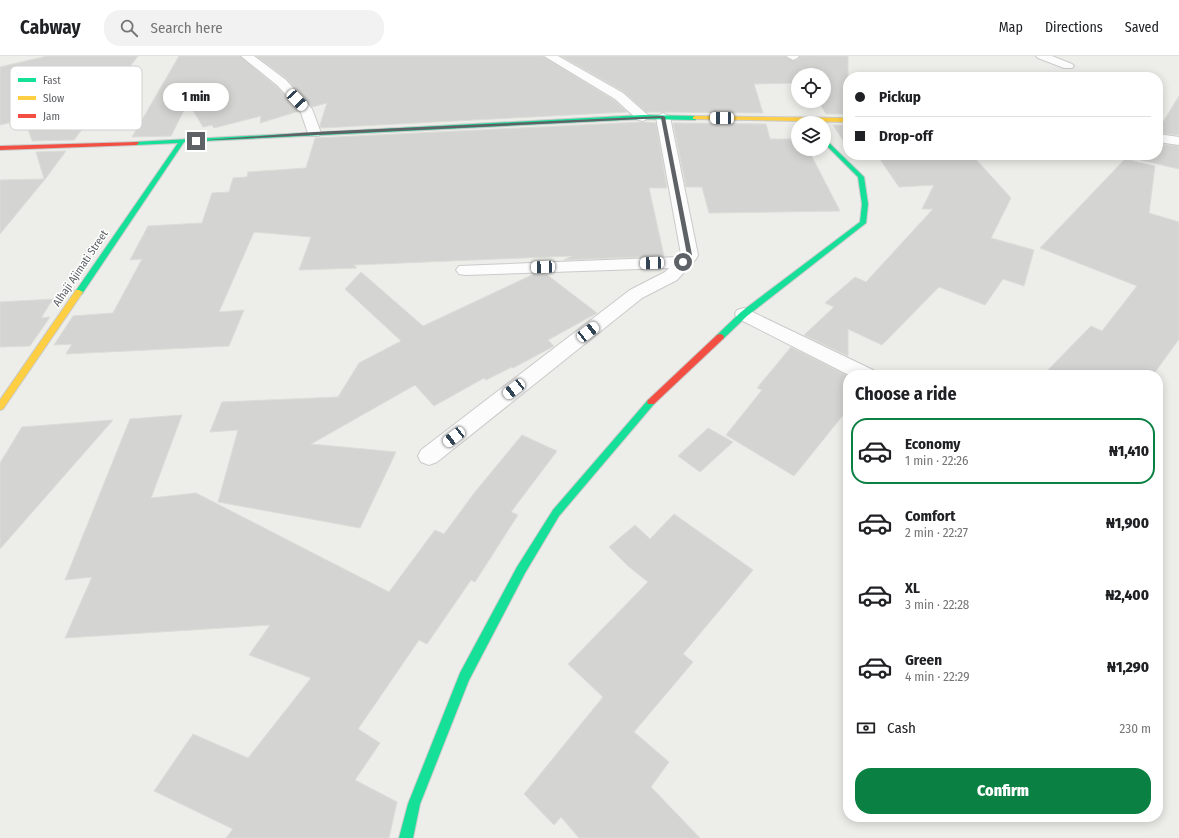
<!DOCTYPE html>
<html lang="en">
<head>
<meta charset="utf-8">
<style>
	body { margin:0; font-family:"Fira Sans Condensed",sans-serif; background:#f2f2f2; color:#202124; height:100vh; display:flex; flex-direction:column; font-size:15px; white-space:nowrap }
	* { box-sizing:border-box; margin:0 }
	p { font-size:13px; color:#757577 }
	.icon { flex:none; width:22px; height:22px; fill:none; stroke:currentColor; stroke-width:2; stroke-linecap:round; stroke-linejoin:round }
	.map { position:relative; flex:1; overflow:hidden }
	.sheet { position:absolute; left:843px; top:314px; width:320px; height:452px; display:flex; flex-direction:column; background:#fff; border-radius:16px; box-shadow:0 2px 10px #0003 }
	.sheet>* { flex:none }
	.banner { position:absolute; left:843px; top:16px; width:320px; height:88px; border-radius:16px; box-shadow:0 2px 10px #0003; display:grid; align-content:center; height:88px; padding:0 12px; background:#fff }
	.controls { position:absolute; left:791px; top:12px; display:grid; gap:8px }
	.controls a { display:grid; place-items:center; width:40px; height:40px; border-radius:50%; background:#fff; box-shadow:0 2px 10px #0003; font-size:20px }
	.end { position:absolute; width:18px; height:18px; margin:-9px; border:5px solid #5e6166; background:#fff; box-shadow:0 0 0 2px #fff }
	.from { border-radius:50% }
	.bubble { position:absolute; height:28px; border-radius:14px; background:#fff; box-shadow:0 2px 10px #0003; font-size:13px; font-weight:800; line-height:28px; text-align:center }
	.car { position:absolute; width:12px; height:24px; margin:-12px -6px; border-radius:5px; box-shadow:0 0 3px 1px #0007; background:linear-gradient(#fff 24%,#345 0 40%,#fff 0 76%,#345 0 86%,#fff 0) }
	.banner b { display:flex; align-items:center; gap:14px; height:38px; font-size:15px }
	.banner b+b { border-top:1px solid #e0e0e0 }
	.banner i { width:10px; height:10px; background:#202124 }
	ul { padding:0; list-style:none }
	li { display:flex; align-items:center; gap:12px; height:66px; margin:0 8px 6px; padding:0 4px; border:2px solid transparent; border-radius:16px }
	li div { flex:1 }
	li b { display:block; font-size:15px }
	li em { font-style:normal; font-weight:800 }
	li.selected { border-color:#0b8043 }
	li>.icon { width:36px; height:36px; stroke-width:1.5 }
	h2 { padding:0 12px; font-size:18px; line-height:48px }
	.pay { display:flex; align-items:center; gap:10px; height:44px; padding:0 12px; font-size:15px }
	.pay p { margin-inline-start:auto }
	.button { display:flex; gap:8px; margin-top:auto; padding:8px 12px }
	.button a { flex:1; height:46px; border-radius:16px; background:#0b8043; color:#fff; font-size:16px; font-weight:800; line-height:46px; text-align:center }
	header { display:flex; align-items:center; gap:24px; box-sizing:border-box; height:56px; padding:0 20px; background:#fff; border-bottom:1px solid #e0e0e0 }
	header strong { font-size:19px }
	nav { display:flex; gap:22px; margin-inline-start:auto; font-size:14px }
	.search { width:280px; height:36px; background:#f2f2f2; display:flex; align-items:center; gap:10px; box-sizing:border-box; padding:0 14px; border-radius:16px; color:#757577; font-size:15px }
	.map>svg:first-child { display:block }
</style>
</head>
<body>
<header>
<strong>Cabway</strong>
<div class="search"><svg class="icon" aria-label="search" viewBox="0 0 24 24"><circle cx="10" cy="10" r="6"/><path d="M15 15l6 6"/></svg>Search here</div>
<nav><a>Map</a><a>Directions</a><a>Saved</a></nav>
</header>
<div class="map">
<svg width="1179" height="782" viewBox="0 0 1179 782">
	<rect width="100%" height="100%" fill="#edede9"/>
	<path fill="#d4d4d2" stroke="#dcdcd8" d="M 47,0 L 138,0 L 74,84 L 32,85 L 25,63 L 0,69 L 0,11 Z
		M 179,0 L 240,0 L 277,31 L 299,55 L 260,67 L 261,60 L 214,72 L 212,69 L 203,71 L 188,46 L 171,80 L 132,81 Z
		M 256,0 L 543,0 L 614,44 L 627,56 L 321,72 L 320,69 L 327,47 L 312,51 L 287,23 Z
		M 561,0 L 785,0 L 794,5 L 800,2 L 800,0 L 848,0 L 848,58 L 826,58 L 818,45 L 824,45 L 824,19 L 798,19 L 798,27 L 754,28 L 763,57 L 646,56 L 624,36 Z
		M 1179,40 L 1179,79 L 1158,77 L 1158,74 Z
		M 643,66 L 656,67 L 667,132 L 649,132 L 664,200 L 564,204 L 572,200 L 354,209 L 357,212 L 299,214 L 311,181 L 254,176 L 219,256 L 244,254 L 229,290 L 66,298 L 72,288 L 54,289 L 73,260 L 113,257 L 142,203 L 130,204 L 148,170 L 202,167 L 212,137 L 229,136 L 233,122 L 247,121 L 248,116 L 306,112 L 315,82 Z
		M 673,67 L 766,68 L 770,83 L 798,83 L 798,93 L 808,93 L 840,155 L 709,157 L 702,131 L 686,131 Z
		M 833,69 L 848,69 L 848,92 Z
		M 1158,88 L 1179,90 L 1179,113 L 1140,104 L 1143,99 L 1158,99 Z
		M 66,95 L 46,122 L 0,178 L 0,124 L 44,123 L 36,96 Z
		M 877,99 L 972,99 L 1011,142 L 991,182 L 1034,194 L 1024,230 L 1003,223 L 985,249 L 939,231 L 882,289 L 848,273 L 848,300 L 804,279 L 834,251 L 825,247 L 855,221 L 866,226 L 933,153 L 922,153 L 934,129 L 899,131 Z
		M 1125,103 L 1155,110 L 1149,157 L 1179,166 L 1179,283 L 1153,319 L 1043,319 L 1091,270 L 1102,275 L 1137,230 L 1040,192 Z
		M 361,216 L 423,270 L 534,218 L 546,218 L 597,257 L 548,284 L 554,290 L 513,312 L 512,311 L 486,324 L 484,322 L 434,350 L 415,329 L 311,388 L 396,396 L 360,472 L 218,446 L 238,374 L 210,376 L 222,346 L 338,341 L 359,307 L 401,285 L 345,233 Z
		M 53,243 L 41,262 L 50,261 L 30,290 L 0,291 L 0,246 Z
		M 791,291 L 848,320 L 848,353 L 794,420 L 726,379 L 762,334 L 757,332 Z
		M 182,359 L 151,442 L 196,437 L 389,536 L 435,474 L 444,478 L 475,436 L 522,379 L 557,395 L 511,456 L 518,459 L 475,526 L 471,524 L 427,588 L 419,584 L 358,673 L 380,687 L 355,724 L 397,746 L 389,782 L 226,782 L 233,773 L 154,735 L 193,678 L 248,702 L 311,622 L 249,599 L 270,569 L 65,582 L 92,521 L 65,524 L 130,363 Z
		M 113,364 L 0,493 L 0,407 L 22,371 Z
		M 708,372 L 733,386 L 700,416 L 678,400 Z
		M 674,458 L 753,514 L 683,598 L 693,606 L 634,676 L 669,706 L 651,731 L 700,782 L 579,782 L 561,761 L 554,769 L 524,738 L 603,641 L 568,608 L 648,526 L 628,510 L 609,491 L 635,469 L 650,483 Z"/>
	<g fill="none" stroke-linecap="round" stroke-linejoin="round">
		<g stroke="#cacbca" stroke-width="2">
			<path id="street" d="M 241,0 L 254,0 L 286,24 L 312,53 L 321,77 L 319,80 L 309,80 L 300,54 L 278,30 Z
				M 544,0 L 558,0 L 623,37 L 650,61 L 643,65 L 638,64 L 615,43 Z
				M 786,0 L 798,0 L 799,1 L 793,4 Z
				M 1036,0 L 1052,0 L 1072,8 L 1074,10 L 1072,12 L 1064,12 L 1038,2 Z
				M 663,57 L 670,61 L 698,199 L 696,203 L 677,224 L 642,242 L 437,406 L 429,409 L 421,406 L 418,400 L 421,394 L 630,234 L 665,216 L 669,212 L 465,219 L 459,218 L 456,214 L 459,210 L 679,201 L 681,198 L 656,61 Z
				M 1158,78 L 1179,81 L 1179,89 L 1158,86 Z
				M 744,252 L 873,314 L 876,319 L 849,319 L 737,262 L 735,258 L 737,254 Z"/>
		</g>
		<g stroke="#c9c9c9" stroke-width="2">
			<path id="fast" d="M 643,59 L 695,60 L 698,62 L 695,64 L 643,63 L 184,86 L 82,238 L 79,238 L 75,236 L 178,87 L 136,89 L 133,87 L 134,86 Z
				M 824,82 L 864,121 L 868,148 L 866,167 L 747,260 L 723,283 L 717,283 L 716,281 L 717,279 L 741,256 L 860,166 L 862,148 L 858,121 L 824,87 Z
				M 651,343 L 654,344 L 655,346 L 654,348 L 559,460 L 525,517 L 469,624 L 420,748 L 413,782 L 399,782 L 408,748 L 460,617 L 517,511 L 553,454 L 648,344 Z"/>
		</g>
		<g stroke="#c9c9c9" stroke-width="2">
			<path id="slow" d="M 695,60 L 848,62 L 848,66 L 693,63 L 693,61 Z
				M 76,234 L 79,234 L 83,236 L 3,353 L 0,354 L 0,344 Z"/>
		</g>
		<g stroke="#c9c9c9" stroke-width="2">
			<path id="jam" d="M 138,86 L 139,87 L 136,89 L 0,94 L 0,90 Z
				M 720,278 L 723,279 L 724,281 L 723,283 L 654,348 L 648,348 L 647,346 L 648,344 L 717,279 Z"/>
		</g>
		<use href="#street" fill="#fcfcfc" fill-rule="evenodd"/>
		<use href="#fast" fill="#16e098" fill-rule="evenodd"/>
		<use href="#slow" fill="#ffcf43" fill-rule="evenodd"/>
		<use href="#jam" fill="#f24e42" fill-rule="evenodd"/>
	</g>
	<path fill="#5e6166" d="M 663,60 L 665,61 L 692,199 L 683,207 L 680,206 L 687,199 L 661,62 L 193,85 L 314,76 Z"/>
	<g text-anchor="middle" stroke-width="3" stroke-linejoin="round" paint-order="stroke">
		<g font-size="11" fill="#5e6166" stroke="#fff">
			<text transform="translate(80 212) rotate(-56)" y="4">Alhaji Ajimati Street</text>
		</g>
	</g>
	<rect x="10" y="10" width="132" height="64" rx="6" fill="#fff" stroke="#cfd0d1" stroke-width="1"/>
	<rect x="18" y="22" width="18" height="4" fill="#16e098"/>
	<rect x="18" y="40" width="18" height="4" fill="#ffcf43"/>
	<rect x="18" y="58" width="18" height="4" fill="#f24e42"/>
	<g font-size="11" fill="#5e6166">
		<text x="43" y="28">Fast</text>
		<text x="43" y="46">Slow</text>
		<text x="43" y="64">Jam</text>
	</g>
</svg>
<div class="controls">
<a><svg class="icon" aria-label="locate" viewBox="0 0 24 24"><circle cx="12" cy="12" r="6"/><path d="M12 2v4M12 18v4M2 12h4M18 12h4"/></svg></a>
<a><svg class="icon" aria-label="layers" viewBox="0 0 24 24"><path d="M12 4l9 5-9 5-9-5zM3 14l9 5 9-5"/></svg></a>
</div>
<i class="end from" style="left:683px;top:206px"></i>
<i class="end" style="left:196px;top:85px"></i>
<div class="bubble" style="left:163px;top:27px;width:66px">1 min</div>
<i class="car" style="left:297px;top:44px;rotate:137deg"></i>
<i class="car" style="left:722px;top:62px;rotate:271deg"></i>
<i class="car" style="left:652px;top:207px;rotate:268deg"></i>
<i class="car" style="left:543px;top:211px;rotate:268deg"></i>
<i class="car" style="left:588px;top:276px;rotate:52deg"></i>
<i class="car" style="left:514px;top:333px;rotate:232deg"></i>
<i class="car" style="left:454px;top:381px;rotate:232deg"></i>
<div class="banner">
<b><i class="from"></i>Pickup</b>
<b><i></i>Drop-off</b>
</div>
<section class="sheet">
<h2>Choose a ride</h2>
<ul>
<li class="selected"><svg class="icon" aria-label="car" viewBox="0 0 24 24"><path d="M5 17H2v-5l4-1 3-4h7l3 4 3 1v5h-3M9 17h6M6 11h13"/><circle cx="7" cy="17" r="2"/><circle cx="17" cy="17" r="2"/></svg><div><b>Economy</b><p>1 min · 22:26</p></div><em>₦1,410</em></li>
<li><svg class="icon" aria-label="car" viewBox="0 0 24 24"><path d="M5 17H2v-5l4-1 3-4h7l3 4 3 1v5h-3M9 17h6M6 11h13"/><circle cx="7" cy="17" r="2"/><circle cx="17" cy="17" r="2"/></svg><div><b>Comfort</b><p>2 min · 22:27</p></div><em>₦1,900</em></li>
<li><svg class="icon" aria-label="car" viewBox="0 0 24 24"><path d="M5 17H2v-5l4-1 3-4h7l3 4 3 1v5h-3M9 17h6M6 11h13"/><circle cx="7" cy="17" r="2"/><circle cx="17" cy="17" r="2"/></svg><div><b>XL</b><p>3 min · 22:28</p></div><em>₦2,400</em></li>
<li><svg class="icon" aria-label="car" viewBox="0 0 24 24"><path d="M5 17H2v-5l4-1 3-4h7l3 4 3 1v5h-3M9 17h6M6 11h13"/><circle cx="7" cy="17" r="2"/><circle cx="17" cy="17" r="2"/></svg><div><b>Green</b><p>4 min · 22:29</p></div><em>₦1,290</em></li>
</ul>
<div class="pay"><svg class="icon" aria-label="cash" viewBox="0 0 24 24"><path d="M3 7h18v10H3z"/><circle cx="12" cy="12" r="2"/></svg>Cash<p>230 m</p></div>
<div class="button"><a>Confirm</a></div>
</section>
</div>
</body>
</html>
